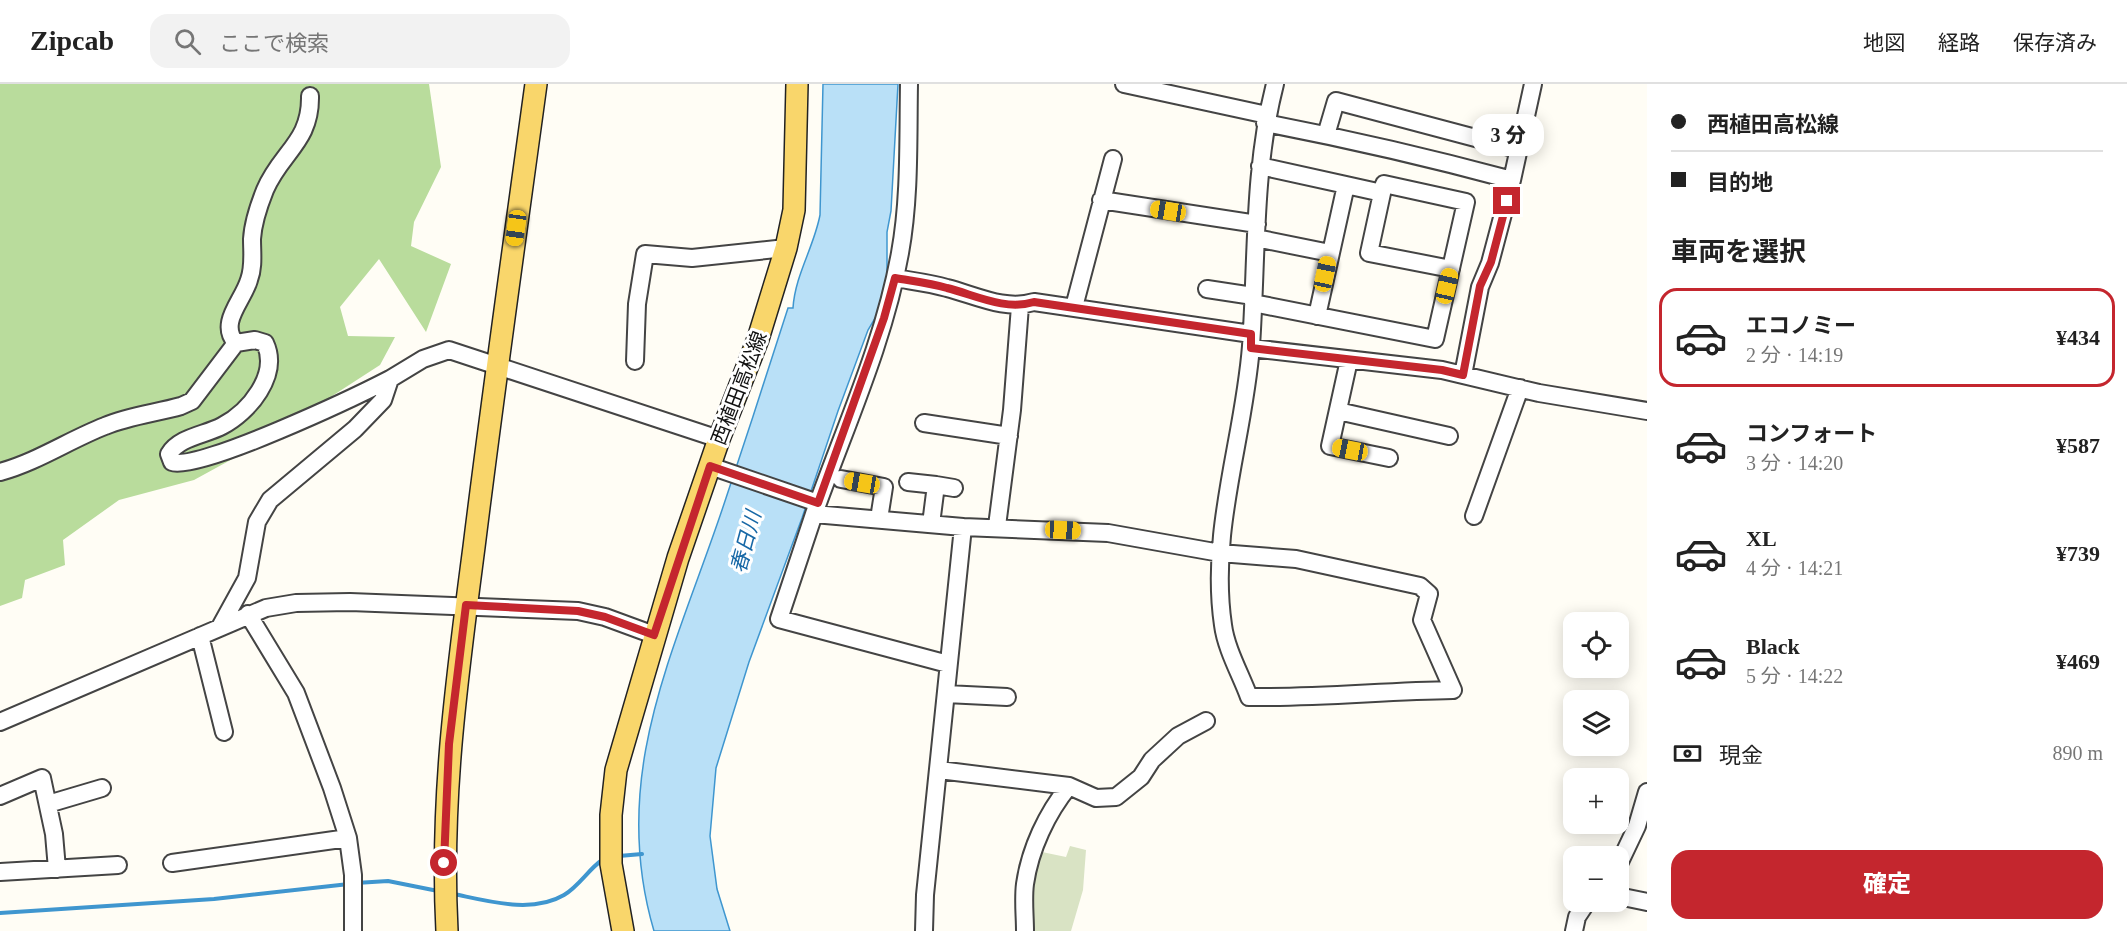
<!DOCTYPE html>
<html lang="ja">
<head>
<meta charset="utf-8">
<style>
	body { margin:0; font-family:"Times New Roman","Noto Sans JP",serif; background:#f2f2f2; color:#222; height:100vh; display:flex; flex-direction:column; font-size:22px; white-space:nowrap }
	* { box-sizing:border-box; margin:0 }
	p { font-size:20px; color:#767676 }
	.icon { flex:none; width:33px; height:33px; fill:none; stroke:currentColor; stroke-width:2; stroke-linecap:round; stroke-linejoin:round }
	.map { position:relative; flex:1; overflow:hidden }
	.panel { display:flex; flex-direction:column; background:#fff; width:480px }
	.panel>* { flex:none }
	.guide { display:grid; align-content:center; height:132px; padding:0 24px; background:#fff }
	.fabs { position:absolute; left:1563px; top:528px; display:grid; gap:12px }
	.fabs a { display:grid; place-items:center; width:66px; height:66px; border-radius:12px; background:#fff; box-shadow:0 3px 15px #0003; font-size:30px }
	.end { position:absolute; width:27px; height:27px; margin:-14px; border:8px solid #c4262e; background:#fff; box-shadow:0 0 0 3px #fff }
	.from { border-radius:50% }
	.bubble { position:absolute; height:42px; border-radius:18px; background:#fff; box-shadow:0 3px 15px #0003; font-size:20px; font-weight:800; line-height:42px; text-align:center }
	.car { position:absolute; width:18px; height:36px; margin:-18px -9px; border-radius:8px; box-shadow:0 0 4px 2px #0007; background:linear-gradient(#f5c518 24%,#345 0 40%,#f5c518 0 76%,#345 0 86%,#f5c518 0) }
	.guide b { display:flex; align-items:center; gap:21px; height:57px; font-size:22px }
	.guide b+b { border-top:2px solid #e0e0e0 }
	.guide i { width:15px; height:15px; background:#222 }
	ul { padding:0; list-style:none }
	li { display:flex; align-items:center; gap:18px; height:99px; margin:0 12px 9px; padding:0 12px; border:3px solid transparent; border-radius:18px }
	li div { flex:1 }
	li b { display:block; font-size:22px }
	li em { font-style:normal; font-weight:800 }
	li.selected { border-color:#c4262e }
	li>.icon { width:54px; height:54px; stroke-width:1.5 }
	h2 { padding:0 24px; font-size:27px; line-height:72px }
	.pay { display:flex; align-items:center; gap:15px; height:66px; padding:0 24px; font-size:22px }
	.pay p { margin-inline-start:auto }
	.action { display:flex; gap:12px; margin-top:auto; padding:12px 24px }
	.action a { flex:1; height:69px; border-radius:18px; background:#c4262e; color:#fff; font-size:24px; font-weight:800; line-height:69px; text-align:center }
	header { display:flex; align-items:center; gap:36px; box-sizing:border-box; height:84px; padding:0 30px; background:#fff; border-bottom:2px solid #e0e0e0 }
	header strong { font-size:28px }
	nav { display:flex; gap:33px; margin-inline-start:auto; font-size:21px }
	.search { width:420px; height:54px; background:#f2f2f2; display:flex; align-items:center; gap:15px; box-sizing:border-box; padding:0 21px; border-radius:18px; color:#767676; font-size:22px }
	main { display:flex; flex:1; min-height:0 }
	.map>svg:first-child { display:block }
</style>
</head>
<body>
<header>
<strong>Zipcab</strong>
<div class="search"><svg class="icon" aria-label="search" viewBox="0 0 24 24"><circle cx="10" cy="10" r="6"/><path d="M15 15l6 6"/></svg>ここで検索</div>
<nav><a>地図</a><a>経路</a><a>保存済み</a></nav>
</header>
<main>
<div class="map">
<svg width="1647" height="847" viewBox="0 0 1647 847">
	<rect width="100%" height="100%" fill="#fffdf5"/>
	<path fill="#b9dc9c" d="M 0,0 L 429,0 L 441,83 L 414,138 L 411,162 L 451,180 L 426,248 L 379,175 L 340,223 L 348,252 L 395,253 L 380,281 L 247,367 L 194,396 L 119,416 L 63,456 L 65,481 L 25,496 L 22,514 L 0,522 Z"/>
	<path fill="#d9e3c4" d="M 1070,762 L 1086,766 L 1083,806 L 1071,847 L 1029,847 L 1033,781 L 1042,768 L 1066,773 Z"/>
	<path fill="#b9e0f7" stroke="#3f96cf" stroke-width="1.5" d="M 823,0 L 898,0 L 891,127 L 887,148 L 887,191 L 877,231 L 868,246 L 838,327 L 802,434 L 749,578 L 716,684 L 710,752 L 717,805 L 730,847 L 654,847 C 607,688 678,561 726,414 C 747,351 768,287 788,224 L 793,224 C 795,191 814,163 820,131 Z"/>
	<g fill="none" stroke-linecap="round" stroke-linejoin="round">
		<path stroke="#3f96cf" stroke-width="4" d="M 619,772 L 642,770
			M 356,799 L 388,797 L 438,807
			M 454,810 C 488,817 532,830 564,811 C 579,802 588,786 602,776
			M 0,829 L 214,815 L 349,800"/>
		<g stroke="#444" stroke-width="20">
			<path id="minor" d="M 909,0 C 908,56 910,114 900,169 C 884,259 844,345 814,430 L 963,443 L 1108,449 L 1220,469 L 1296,475 L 1420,502 L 1429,510 L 1422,536 L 1453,606 C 1385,607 1317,614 1249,613 C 1241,591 1226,565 1223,541 C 1209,446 1244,355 1251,262 C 1257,174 1253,85 1275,0
				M 1124,0 L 1267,31
				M 1265,39 C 1348,55 1430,74 1512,96 L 1533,0
				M 1326,51 L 1336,17 L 1517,65
				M 1260,82 L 1346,101
				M 1101,116 L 1257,140
				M 1256,154 L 1330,169
				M 895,194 C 912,197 930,199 947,204 C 975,211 1005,227 1034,218 L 1251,250
				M 1207,205 L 1253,212
				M 1253,219 L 1435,255 L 1466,118 L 1384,100 L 1369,169 L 1451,185
				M 1074,223 L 1113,75
				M 1317,232 L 1346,101 L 1382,109
				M 236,259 C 218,239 243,217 249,196 C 254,183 252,169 252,155 C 253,138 259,121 265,106 C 281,68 311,58 310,12
				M 1251,264 L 1442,286 L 1539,309 L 1647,327
				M 1349,276 L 1330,362 L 1389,374
				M 635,277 L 637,220 L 645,170 L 692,174 L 786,164
				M 1463,291 L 1480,203 L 1490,179 L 1512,96
				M 1338,327 L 1449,352
				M 924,339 L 1009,352
				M 710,382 L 818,419
				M 0,388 C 37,378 69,356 105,342 C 129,332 156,329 181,322 L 192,317 L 236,259 L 255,256 L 265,259 C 280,291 249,328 222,342 C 205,351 179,353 169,370 L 172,378 C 198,388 359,311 390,295
				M 841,395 L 884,403 L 879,435
				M 908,398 L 936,401 L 931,440
				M 936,401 L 954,404
				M 814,430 L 779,535 L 948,580
				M 1474,432 L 1520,304
				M 997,442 L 1012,326 L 1020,222
				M 248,530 L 296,609 L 332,704 L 348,754 L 353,791 L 353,847
				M 220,543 L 247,494 L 257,438 L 270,416 L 355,345 L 383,316 L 390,295 L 423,275 L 449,266 L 719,355
				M 200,552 L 224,648
				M 946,610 L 1007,613
				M 0,638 L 266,524 L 296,519 L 350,518 L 578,527 L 605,533 L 654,551
				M 939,686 L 1069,702 L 1096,714 L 1116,713 L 1141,693 L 1152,676 L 1178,652 L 1206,637
				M 0,712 L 42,694 L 54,750 L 57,785
				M 48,720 L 102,704
				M 172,779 L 348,754
				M 1618,782 L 1637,742 L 1647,708
				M 0,788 L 118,781
				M 1618,812 L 1647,818
				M 924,847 L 925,811 L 963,443
				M 1025,847 C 1025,832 1023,815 1025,800 C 1030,765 1047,729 1069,702
				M 1574,847 L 1577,833 L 1587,818"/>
		</g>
		<g stroke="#222" stroke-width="24">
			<path id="major" d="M 447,847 C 440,714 457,594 474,463 C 493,309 515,154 536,0
				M 623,847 L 611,780 L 611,731 L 616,686 L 678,474 L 719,355 L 758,255 L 786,164 L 794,126 L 797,0"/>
		</g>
		<use href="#minor" stroke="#fff" stroke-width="16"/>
		<use href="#major" stroke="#f9d66b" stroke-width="21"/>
	</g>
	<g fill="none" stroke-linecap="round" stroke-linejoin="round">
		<path stroke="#c4262e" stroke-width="8" d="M 444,779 L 449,660 L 466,521 L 578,527 L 605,533 L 654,551 L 710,382 L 818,419 L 884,234 L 895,194 C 912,197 930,199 947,204 C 975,211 1005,227 1034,218 L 1251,250 L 1251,264 L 1442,286 L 1463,291 L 1480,202 L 1491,178 L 1507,117"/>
	</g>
	<g text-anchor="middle" stroke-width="6" stroke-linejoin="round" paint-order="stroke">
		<g font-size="20" fill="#111" stroke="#fff">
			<text transform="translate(739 304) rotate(-69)" y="7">西植田高松線</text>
		</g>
		<g font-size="21" font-style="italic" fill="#1768a6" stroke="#fff">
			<text transform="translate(746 458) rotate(-75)" y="7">春日川</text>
		</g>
	</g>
</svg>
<div class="fabs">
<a><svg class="icon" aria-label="locate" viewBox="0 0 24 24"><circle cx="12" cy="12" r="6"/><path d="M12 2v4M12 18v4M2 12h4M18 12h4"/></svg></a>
<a><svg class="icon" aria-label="layers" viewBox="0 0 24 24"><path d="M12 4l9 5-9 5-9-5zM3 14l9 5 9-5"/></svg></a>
<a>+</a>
<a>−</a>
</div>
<i class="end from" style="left:444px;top:779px"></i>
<i class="end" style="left:1507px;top:117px"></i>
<div class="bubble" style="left:1472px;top:30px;width:72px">3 分</div>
<i class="car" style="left:1168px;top:127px;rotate:279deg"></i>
<i class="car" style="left:516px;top:144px;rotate:188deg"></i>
<i class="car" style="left:1325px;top:190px;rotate:12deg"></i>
<i class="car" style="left:1447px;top:202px;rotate:13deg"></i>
<i class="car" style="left:1350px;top:366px;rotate:281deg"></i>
<i class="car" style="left:862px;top:399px;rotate:280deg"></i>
<i class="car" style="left:1063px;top:446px;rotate:93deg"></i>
</div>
<section class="panel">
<div class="guide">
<b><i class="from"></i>西植田高松線</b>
<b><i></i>目的地</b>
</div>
<h2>車両を選択</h2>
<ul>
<li class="selected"><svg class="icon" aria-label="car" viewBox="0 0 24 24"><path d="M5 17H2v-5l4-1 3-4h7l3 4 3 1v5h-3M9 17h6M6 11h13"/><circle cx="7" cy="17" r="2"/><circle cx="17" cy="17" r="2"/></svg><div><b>エコノミー</b><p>2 分 · 14:19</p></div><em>¥434</em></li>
<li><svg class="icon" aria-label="car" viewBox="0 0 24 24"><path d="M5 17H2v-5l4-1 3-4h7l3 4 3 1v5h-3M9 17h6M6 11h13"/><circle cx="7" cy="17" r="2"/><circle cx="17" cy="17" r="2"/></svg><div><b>コンフォート</b><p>3 分 · 14:20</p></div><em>¥587</em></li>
<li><svg class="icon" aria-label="car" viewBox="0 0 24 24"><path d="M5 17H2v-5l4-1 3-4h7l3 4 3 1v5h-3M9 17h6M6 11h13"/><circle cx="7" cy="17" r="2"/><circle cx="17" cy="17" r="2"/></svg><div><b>XL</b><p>4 分 · 14:21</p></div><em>¥739</em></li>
<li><svg class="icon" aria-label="car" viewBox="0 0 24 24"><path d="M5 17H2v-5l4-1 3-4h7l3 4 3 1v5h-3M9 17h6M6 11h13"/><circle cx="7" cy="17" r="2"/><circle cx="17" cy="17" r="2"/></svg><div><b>Black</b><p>5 分 · 14:22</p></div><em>¥469</em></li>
</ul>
<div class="pay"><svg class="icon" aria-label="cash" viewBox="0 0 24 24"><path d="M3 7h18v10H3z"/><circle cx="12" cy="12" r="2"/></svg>現金<p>890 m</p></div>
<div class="action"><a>確定</a></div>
</section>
</main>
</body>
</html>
